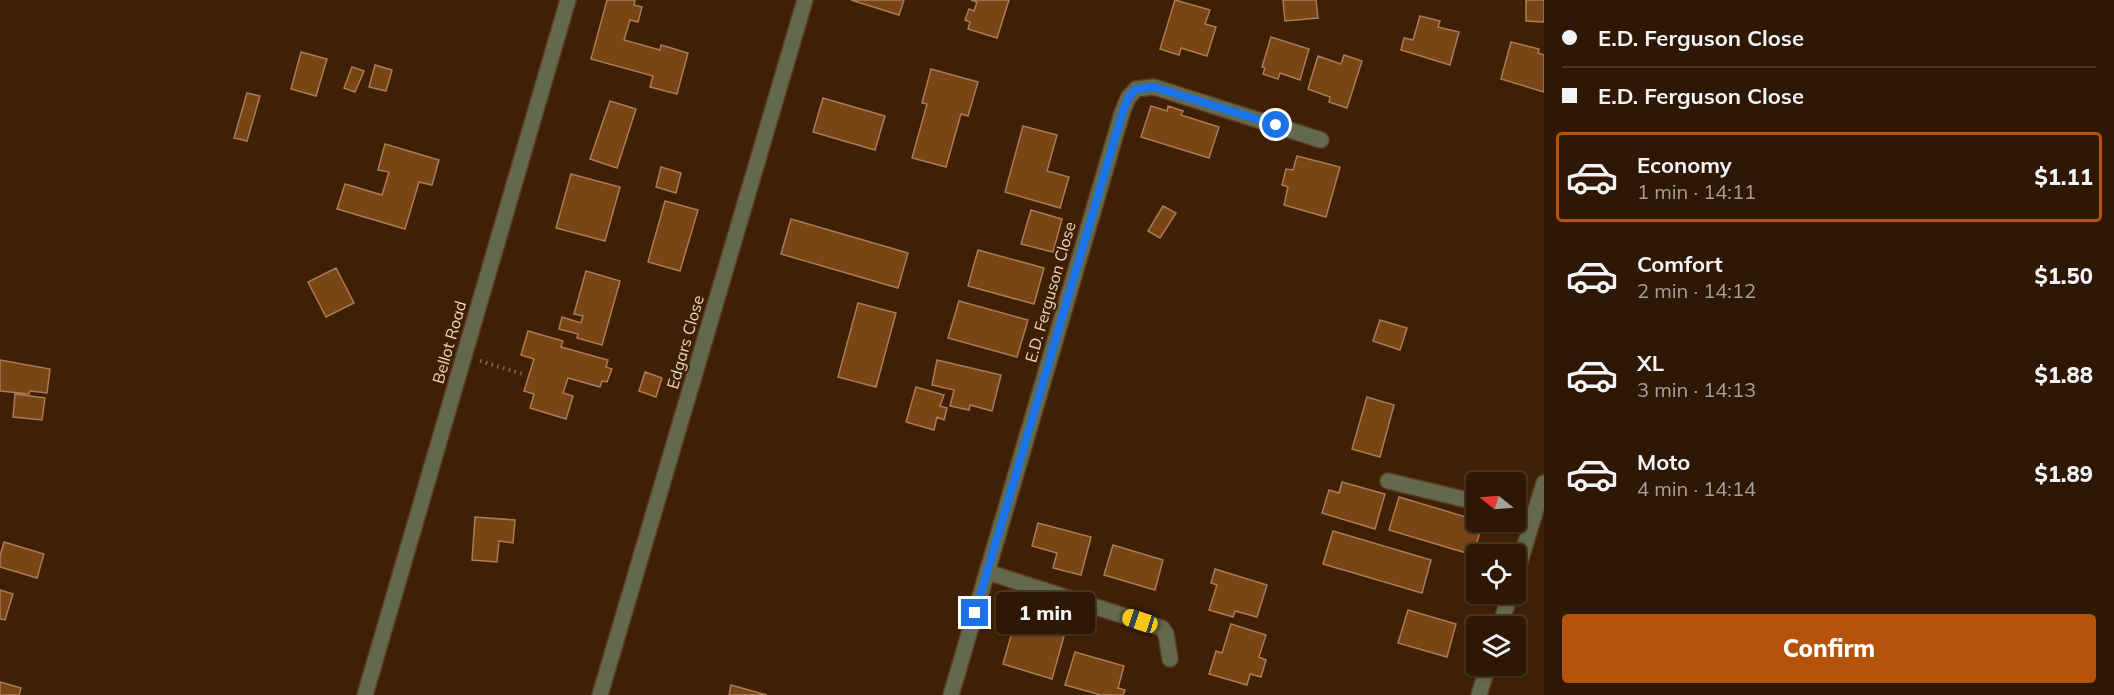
<!DOCTYPE html>
<html lang="en">
<head>
<meta charset="utf-8">
<style>
	body { margin:0; font-family:Mulish,sans-serif; background:#37210d; color:#f1f3f6; height:100vh; display:flex; flex-direction:column; font-size:22px; white-space:nowrap }
	* { box-sizing:border-box; margin:0 }
	p { font-size:20px; color:#a7a09a }
	.icon { flex:none; width:33px; height:33px; fill:none; stroke:currentColor; stroke-width:2; stroke-linecap:round; stroke-linejoin:round }
	.map { position:relative; flex:1; overflow:hidden }
	.side { display:flex; flex-direction:column; background:#2f1803; width:570px }
	.side>* { flex:none }
	.banner { display:grid; align-content:center; height:132px; padding:0 18px; background:#2f1803 }
	.needle { width:39px; rotate:287deg }
	.fabs { position:absolute; left:1466px; top:472px; display:grid; gap:12px }
	.fabs a { display:grid; place-items:center; width:60px; height:60px; border-radius:6px; background:#2f1803; box-shadow:0 2px 4px #0004,0 0 0 2px #4a3725; font-size:30px }
	.end { position:absolute; width:27px; height:27px; margin:-14px; border:8px solid #1a73e8; background:#fff; box-shadow:0 0 0 3px #fff }
	.from { border-radius:50% }
	.bubble { position:absolute; height:42px; border-radius:6px; background:#2f1803; box-shadow:0 2px 4px #0004,0 0 0 2px #4a3725; font-size:20px; font-weight:800; line-height:42px; text-align:center }
	.car { position:absolute; width:18px; height:36px; margin:-18px -9px; border-radius:8px; box-shadow:0 0 4px 2px #0007; background:linear-gradient(#f5c518 24%,#345 0 40%,#f5c518 0 76%,#345 0 86%,#f5c518 0) }
	.banner b { display:flex; align-items:center; gap:21px; height:57px; font-size:22px }
	.banner b+b { border-top:2px solid #4a3725 }
	.banner i { width:15px; height:15px; background:#f1f3f6 }
	ul { padding:0; list-style:none }
	li { display:flex; align-items:center; gap:18px; height:90px; margin:0 12px 9px; padding:0 6px; border:3px solid transparent; border-radius:6px }
	li div { flex:1 }
	li b { display:block; font-size:22px }
	li em { font-style:normal; font-weight:800 }
	li.active { border-color:#b45309 }
	li>.icon { width:54px; height:54px; stroke-width:1.5 }
	.button { display:flex; gap:12px; margin-top:auto; padding:12px 18px }
	.button a { flex:1; height:69px; border-radius:6px; background:#b45309; color:#fff; font-size:24px; font-weight:800; line-height:69px; text-align:center }
	main { display:flex; flex:1; min-height:0 }
	.map>svg:first-child { display:block }
</style>
</head>
<body>
<main>
<div class="map">
<svg width="1544" height="695" viewBox="0 0 1544 695">
	<rect width="100%" height="100%" fill="#3f2004"/>
	<path fill="#7a4515" stroke="#a97b57" stroke-width="1.5" d="M 607,0 L 635,0 L 634,5 L 642,7 L 638,22 L 630,20 L 624,40 L 660,50 L 661,45 L 688,53 L 677,94 L 650,87 L 653,76 L 591,59 Z
		M 851,0 L 904,0 L 899,15 Z
		M 1009,0 L 997,38 L 968,29 L 970,22 L 965,20 L 969,9 L 974,11 L 977,2 L 971,0 Z
		M 1175,0 L 1210,10 L 1205,24 L 1216,27 L 1207,56 L 1181,48 L 1179,55 L 1160,49 Z
		M 1283,0 L 1316,0 L 1318,18 L 1285,21 Z
		M 1526,0 L 1544,0 L 1544,22 L 1526,21 Z
		M 1420,16 L 1440,21 L 1438,27 L 1459,32 L 1450,65 L 1401,50 L 1404,38 L 1413,40 Z
		M 1271,37 L 1309,49 L 1300,80 L 1280,73 L 1278,79 L 1263,74 L 1265,68 L 1262,67 Z
		M 1511,42 L 1539,49 L 1538,53 L 1544,55 L 1544,92 L 1501,79 Z
		M 301,52 L 327,59 L 316,96 L 291,89 Z
		M 1344,55 L 1362,61 L 1347,108 L 1329,102 L 1330,97 L 1308,89 L 1318,56 L 1341,64 Z
		M 375,65 L 392,70 L 386,91 L 369,87 Z
		M 352,67 L 364,71 L 355,92 L 344,88 Z
		M 931,69 L 978,82 L 968,116 L 961,114 L 946,167 L 912,158 L 927,104 L 922,103 Z
		M 247,93 L 260,96 L 247,141 L 234,138 Z
		M 823,98 L 885,116 L 875,150 L 813,132 Z
		M 610,101 L 636,109 L 617,168 L 590,159 Z
		M 1151,106 L 1167,111 L 1168,106 L 1183,111 L 1181,115 L 1219,127 L 1209,158 L 1141,137 Z
		M 1023,126 L 1057,135 L 1047,171 L 1069,177 L 1060,208 L 1005,192 Z
		M 385,144 L 439,160 L 432,185 L 419,182 L 405,229 L 337,209 L 345,184 L 382,195 L 389,172 L 378,170 Z
		M 1297,156 L 1340,167 L 1326,217 L 1284,205 L 1288,187 L 1282,185 L 1286,169 L 1293,170 Z
		M 661,167 L 681,173 L 676,193 L 656,187 Z
		M 571,174 L 620,187 L 605,241 L 556,228 Z
		M 665,201 L 698,210 L 680,271 L 648,262 Z
		M 1163,206 L 1176,213 L 1160,238 L 1148,231 Z
		M 1031,210 L 1062,219 L 1053,252 L 1021,244 Z
		M 791,219 L 908,253 L 898,288 L 781,254 Z
		M 978,250 L 1044,268 L 1034,304 L 968,286 Z
		M 336,268 L 354,303 L 326,317 L 308,282 Z
		M 586,271 L 620,281 L 602,345 L 577,338 L 578,334 L 559,329 L 562,317 L 581,323 L 583,316 L 574,314 Z
		M 959,301 L 1028,320 L 1017,357 L 948,338 Z
		M 858,303 L 896,313 L 876,387 L 838,377 Z
		M 1380,320 L 1407,328 L 1400,350 L 1373,341 Z
		M 528,331 L 563,341 L 561,347 L 608,360 L 606,367 L 612,369 L 607,382 L 602,381 L 600,387 L 568,378 L 563,393 L 573,396 L 566,419 L 530,408 L 534,394 L 524,391 L 534,359 L 521,355 Z
		M 0,360 L 50,369 L 47,393 L 30,391 L 29,394 L 0,391 Z
		M 937,360 L 1001,375 L 992,411 L 970,405 L 969,410 L 950,406 L 954,390 L 932,385 Z
		M 645,372 L 662,378 L 656,397 L 639,391 Z
		M 916,387 L 944,395 L 940,406 L 947,408 L 944,420 L 937,417 L 934,430 L 906,422 Z
		M 15,394 L 45,398 L 42,420 L 13,417 Z
		M 1367,397 L 1394,405 L 1380,457 L 1352,449 Z
		M 1342,482 L 1385,494 L 1375,529 L 1322,513 L 1329,490 L 1339,493 Z
		M 1399,497 L 1476,520 L 1476,522 L 1483,522 L 1473,555 L 1389,530 Z
		M 475,517 L 515,520 L 513,543 L 499,541 L 497,562 L 472,560 Z
		M 1038,523 L 1091,537 L 1081,575 L 1053,568 L 1057,553 L 1032,546 Z
		M 1333,531 L 1431,560 L 1422,593 L 1323,564 Z
		M 4,542 L 44,554 L 37,578 L 0,567 L 0,556 Z
		M 1113,545 L 1163,560 L 1155,590 L 1104,575 Z
		M 1215,569 L 1267,585 L 1257,617 L 1235,611 L 1233,617 L 1209,610 L 1217,585 L 1211,583 Z
		M 0,590 L 13,594 L 5,620 L 0,619 Z
		M 1408,610 L 1456,624 L 1447,657 L 1398,643 Z
		M 1015,622 L 1064,636 L 1052,679 L 1003,664 Z
		M 1231,624 L 1266,635 L 1259,657 L 1266,660 L 1261,677 L 1250,674 L 1247,685 L 1209,674 L 1216,651 L 1222,653 Z
		M 1075,652 L 1124,666 L 1118,688 L 1125,690 L 1123,695 L 1101,695 L 1065,685 Z
		M 0,682 L 21,688 L 19,695 L 0,695 Z
		M 731,685 L 767,695 L 729,695 Z"/>
	<g fill="none" stroke-linecap="round" stroke-linejoin="round">
		<g stroke="#5b3d22" stroke-width="18">
			<path id="minor" d="M 1388,481 L 1476,502
				M 1515,512 L 1534,517
				M 987,572 L 1162,628 L 1166,634 L 1170,659
				M 1515,578 L 1544,483
				M 1500,627 L 1510,594
				M 365,695 L 568,0
				M 600,695 L 805,0
				M 951,695 L 1122,113 L 1128,98 L 1136,89 L 1154,87 L 1321,140
				M 1479,695 L 1488,666"/>
		</g>
		<path stroke="#866a52" stroke-width="4" stroke-dasharray="1.5 4.5" stroke-linecap="butt" d="M 480,361 L 526,375"/>
		<use href="#minor" stroke="#63694e" stroke-width="15"/>
	</g>
	<g fill="none" stroke-linecap="round" stroke-linejoin="round">
		<path stroke="#1a73e8" stroke-width="8" d="M 975,613 L 1122,114 L 1128,98 L 1136,89 L 1154,87 L 1276,125"/>
	</g>
	<g text-anchor="middle" stroke-width="4.5" stroke-linejoin="round" paint-order="stroke">
		<g font-size="16" fill="#eed4c2" stroke="#3f2004">
			<text transform="translate(1050 292) rotate(-74)" y="6">E.D. Ferguson Close</text>
			<text transform="translate(449 342) rotate(-74)" y="6">Bellot Road</text>
			<text transform="translate(685 342) rotate(-74)" y="6">Edgars Close</text>
		</g>
	</g>
</svg>
<div class="fabs">
<a><svg class="needle" viewBox="-14 -14 28 28"><path d="M0-13l5 13h-10z" fill="#e53935"/><path d="M0 13l5-13h-10z" fill="#a7a09a"/></svg></a>
<a><svg class="icon" aria-label="locate" viewBox="0 0 24 24"><circle cx="12" cy="12" r="6"/><path d="M12 2v4M12 18v4M2 12h4M18 12h4"/></svg></a>
<a><svg class="icon" aria-label="layers" viewBox="0 0 24 24"><path d="M12 4l9 5-9 5-9-5zM3 14l9 5 9-5"/></svg></a>
</div>
<i class="end from" style="left:1276px;top:125px"></i>
<i class="end" style="left:975px;top:613px"></i>
<div class="bubble" style="left:996px;top:592px;width:99px">1 min</div>
<i class="car" style="left:1140px;top:621px;rotate:288deg"></i>
</div>
<section class="side">
<div class="banner">
<b><i class="from"></i>E.D. Ferguson Close</b>
<b><i></i>E.D. Ferguson Close</b>
</div>
<ul>
<li class="active"><svg class="icon" aria-label="car" viewBox="0 0 24 24"><path d="M5 17H2v-5l4-1 3-4h7l3 4 3 1v5h-3M9 17h6M6 11h13"/><circle cx="7" cy="17" r="2"/><circle cx="17" cy="17" r="2"/></svg><div><b>Economy</b><p>1 min · 14:11</p></div><em>$1.11</em></li>
<li><svg class="icon" aria-label="car" viewBox="0 0 24 24"><path d="M5 17H2v-5l4-1 3-4h7l3 4 3 1v5h-3M9 17h6M6 11h13"/><circle cx="7" cy="17" r="2"/><circle cx="17" cy="17" r="2"/></svg><div><b>Comfort</b><p>2 min · 14:12</p></div><em>$1.50</em></li>
<li><svg class="icon" aria-label="car" viewBox="0 0 24 24"><path d="M5 17H2v-5l4-1 3-4h7l3 4 3 1v5h-3M9 17h6M6 11h13"/><circle cx="7" cy="17" r="2"/><circle cx="17" cy="17" r="2"/></svg><div><b>XL</b><p>3 min · 14:13</p></div><em>$1.88</em></li>
<li><svg class="icon" aria-label="car" viewBox="0 0 24 24"><path d="M5 17H2v-5l4-1 3-4h7l3 4 3 1v5h-3M9 17h6M6 11h13"/><circle cx="7" cy="17" r="2"/><circle cx="17" cy="17" r="2"/></svg><div><b>Moto</b><p>4 min · 14:14</p></div><em>$1.89</em></li>
</ul>
<div class="button"><a>Confirm</a></div>
</section>
</main>
</body>
</html>
